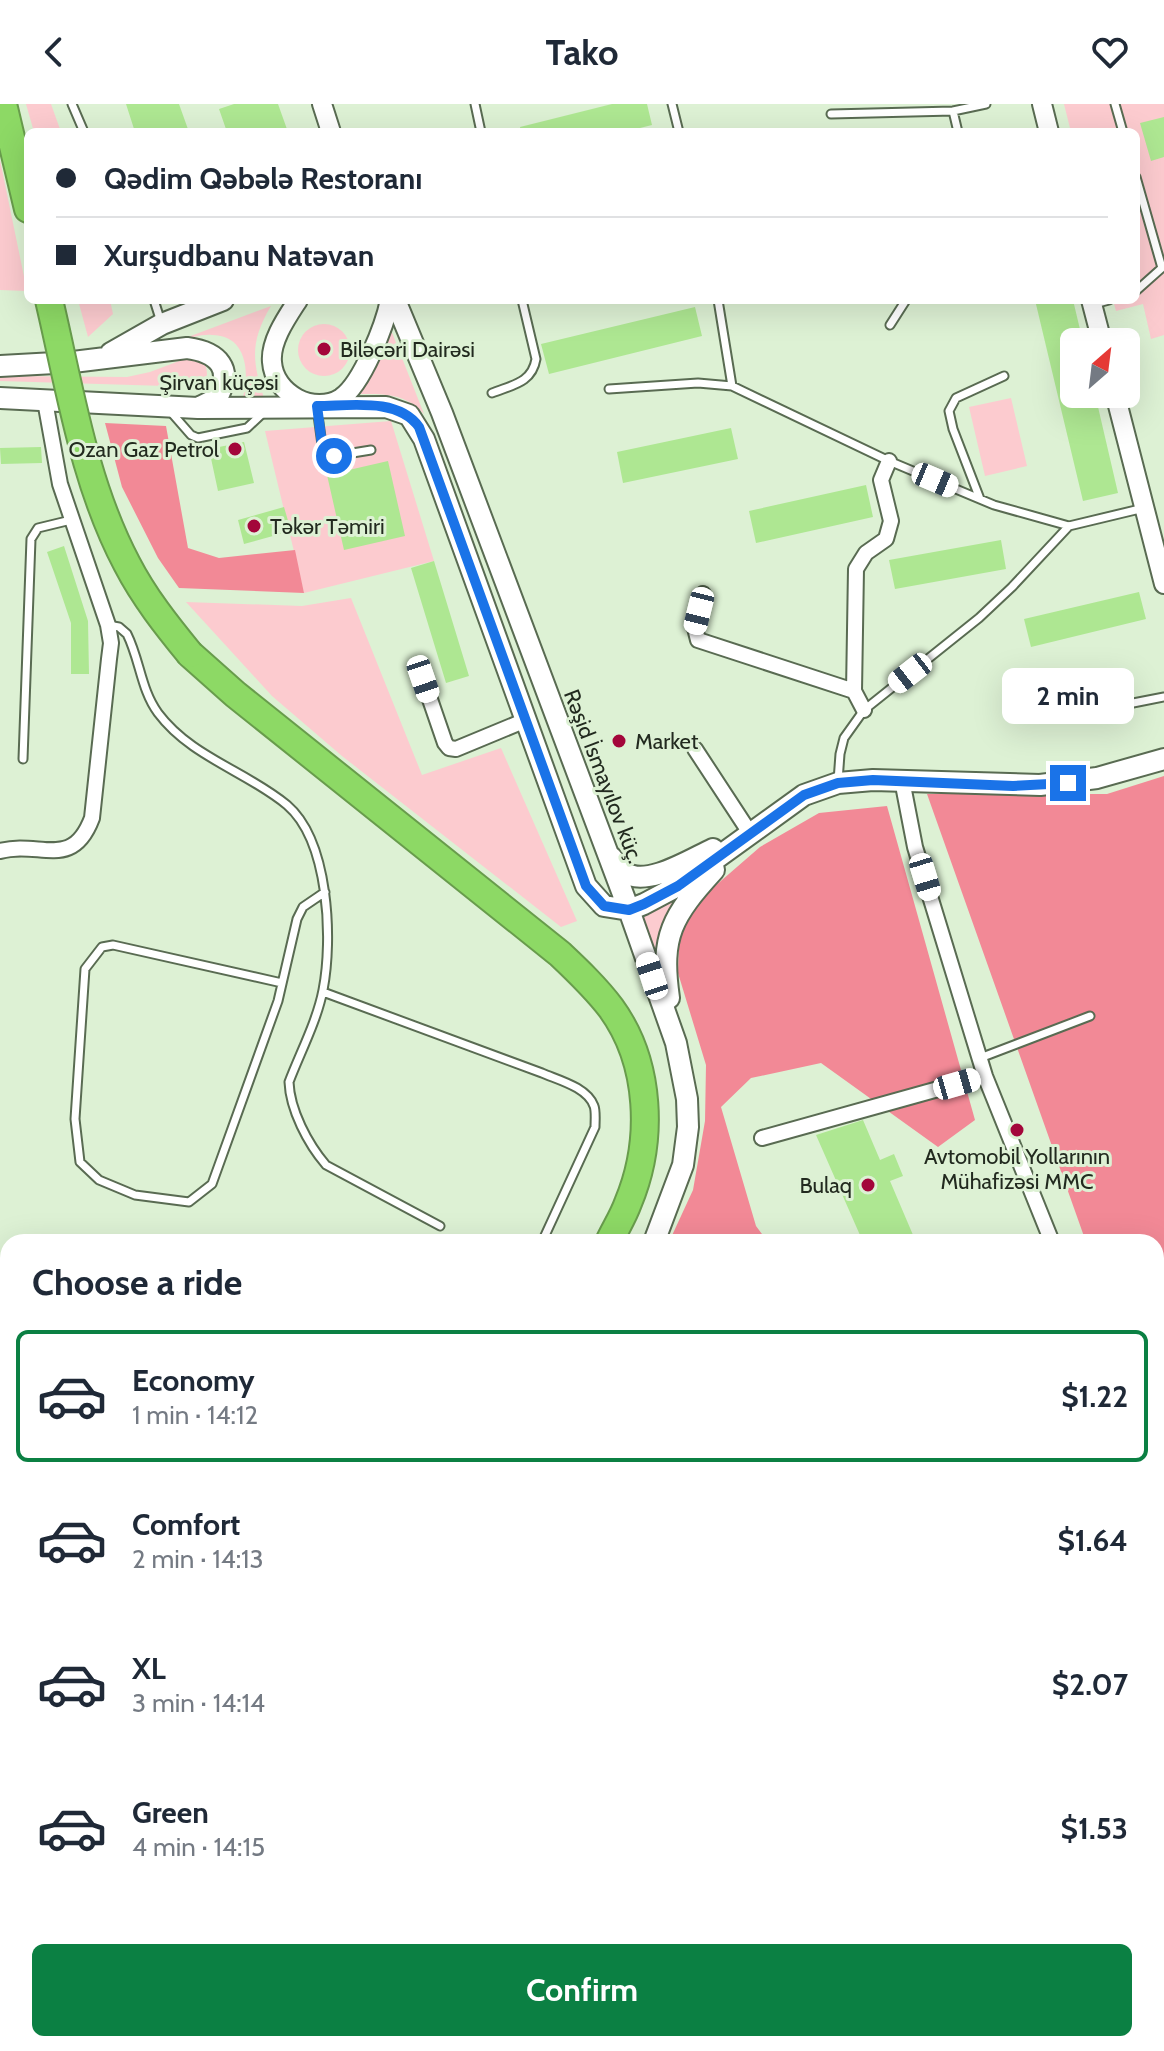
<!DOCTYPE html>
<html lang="en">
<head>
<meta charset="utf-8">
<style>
	body { margin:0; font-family:Cabin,sans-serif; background:#f6f6f7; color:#1f2937; height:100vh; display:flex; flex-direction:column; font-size:30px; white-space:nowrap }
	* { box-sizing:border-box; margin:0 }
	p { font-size:26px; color:#747a83 }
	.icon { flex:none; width:44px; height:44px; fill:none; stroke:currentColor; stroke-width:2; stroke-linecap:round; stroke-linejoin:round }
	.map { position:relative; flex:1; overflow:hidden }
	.drawer { position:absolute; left:0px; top:1130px; width:1164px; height:818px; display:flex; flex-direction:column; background:#fff; border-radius:24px 24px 0 0; box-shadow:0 8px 32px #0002 }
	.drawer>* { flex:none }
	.banner { position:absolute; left:24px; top:24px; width:1116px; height:176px; border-radius:12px; box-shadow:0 8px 32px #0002; display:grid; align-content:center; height:176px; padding:0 32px; background:#fff }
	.needle { width:52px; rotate:28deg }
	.buttons { position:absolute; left:1060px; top:224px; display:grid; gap:16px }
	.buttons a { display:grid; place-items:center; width:80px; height:80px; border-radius:12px; background:#fff; box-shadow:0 8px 32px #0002; font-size:40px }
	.end { position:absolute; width:36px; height:36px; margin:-18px; border:10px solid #1a73e8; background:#fff; box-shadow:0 0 0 4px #fff }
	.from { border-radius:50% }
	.bubble { position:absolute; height:56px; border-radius:12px; background:#fff; box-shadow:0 8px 32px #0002; font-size:26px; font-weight:700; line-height:56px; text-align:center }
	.car { position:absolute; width:24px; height:48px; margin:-24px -12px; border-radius:10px; box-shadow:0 0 6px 2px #0007; background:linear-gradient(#fff 24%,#345 0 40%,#fff 0 76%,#345 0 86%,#fff 0) }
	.banner b { display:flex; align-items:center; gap:28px; height:76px; font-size:30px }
	.banner b+b { border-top:2px solid #e0e1e3 }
	.banner i { width:20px; height:20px; background:#1f2937 }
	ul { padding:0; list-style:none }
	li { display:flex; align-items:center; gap:24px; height:132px; margin:0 16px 12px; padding:0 16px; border:4px solid transparent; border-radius:12px }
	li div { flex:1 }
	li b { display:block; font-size:30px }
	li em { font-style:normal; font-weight:700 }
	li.on { border-color:#0b8043 }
	li>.icon { width:72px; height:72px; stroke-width:1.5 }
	h2 { padding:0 32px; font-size:36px; line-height:96px }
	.button { display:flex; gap:16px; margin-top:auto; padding:16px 32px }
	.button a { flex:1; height:92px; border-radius:12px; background:#0b8043; color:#fff; font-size:32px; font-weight:700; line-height:92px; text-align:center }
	header { display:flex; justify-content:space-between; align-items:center; height:104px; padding:0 32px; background:#fff; font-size:36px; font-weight:700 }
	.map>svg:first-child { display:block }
</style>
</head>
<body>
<header><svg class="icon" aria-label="back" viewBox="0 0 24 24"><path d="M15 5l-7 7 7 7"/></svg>Tako<svg class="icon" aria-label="heart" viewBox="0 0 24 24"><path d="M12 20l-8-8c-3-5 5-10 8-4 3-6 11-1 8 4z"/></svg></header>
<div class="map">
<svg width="1164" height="1947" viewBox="0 0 1164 1947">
	<rect width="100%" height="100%" fill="#ddf1d4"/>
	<path fill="#fccbcf" d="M 26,0 L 51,0 L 61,28 L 34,28 Z
		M 1064,0 L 1164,0 L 1164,231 L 1151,235 L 1143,200 L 1116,207 L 1113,196 L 1136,196 L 1136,28 L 1071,28 Z
		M 0,56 L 27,187 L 0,186 Z
		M 78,196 L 110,196 L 113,210 L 88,233 Z
		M 271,202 C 250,237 252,257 264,294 L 243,293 C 250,267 246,231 212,231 C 202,230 190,234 180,236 Z
		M298 246a26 26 0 1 1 52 0a26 26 0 1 1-52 0Z
		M 391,226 L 424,310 C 404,288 383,290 355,290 L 369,276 Z
		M 187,254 C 205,253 209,262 206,278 L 199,283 L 0,277 L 0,272 L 127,273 L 150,268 Z
		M 1011,294 L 1027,362 L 985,372 L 969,303 Z
		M 391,317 L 434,457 L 304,489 L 265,327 Z
		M 351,494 L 422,671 L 501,644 L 577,817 L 561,823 L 342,652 L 272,592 L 186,498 L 302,502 Z
		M 685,786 L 659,828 L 656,858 L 641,815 Z
		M 8,1686 L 8,1747 L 0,1751 L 0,1691 Z"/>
	<path fill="#f28996" d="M 105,319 L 166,322 L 188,444 L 219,454 L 295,446 L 304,489 L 179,484 L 158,454 L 122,383 Z
		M 1164,672 L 1164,1234 L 1156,1237 L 1156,1138 L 1086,1138 L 927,690 L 1107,690 Z
		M 887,702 L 975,1016 L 938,1043 L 821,959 L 751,974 L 721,1003 L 756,1122 L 768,1138 L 669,1138 L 693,1086 L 705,1017 L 706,961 L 678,869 L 679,835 L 692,802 L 760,743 L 819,709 Z
		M 8,1569 L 8,1602 L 0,1607 L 0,1573 Z
		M 1164,1813 L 1164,1912 L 1156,1915 L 1156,1815 Z
		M 860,1940 L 921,1940 L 891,1947 L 862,1947 Z"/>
	<path fill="#aee792" d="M 126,0 L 179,0 L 189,28 L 135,28 Z
		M 234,0 L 278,0 L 288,28 L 227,28 L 219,5 Z
		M 612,0 L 647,0 L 652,21 L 624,28 L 521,28 L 520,23 Z
		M 1164,13 L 1164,53 L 1151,57 L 1140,19 Z
		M 1035,196 L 1073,196 L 1083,238 L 1074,238 L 1074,290 L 1095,290 L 1118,389 L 1083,397 Z
		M 695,203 L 702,232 L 549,270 L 541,240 Z
		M 731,324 L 738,355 L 623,379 L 617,348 Z
		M 244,338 L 254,379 L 218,387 L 209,345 Z
		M 41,343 L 42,359 L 1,360 L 0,344 Z
		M 388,357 L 405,432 L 344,446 L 327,371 Z
		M 866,381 L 873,413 L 756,439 L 749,407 Z
		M 284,403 L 291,427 L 244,440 L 238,416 Z
		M 1001,436 L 1006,465 L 895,485 L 889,456 Z
		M 64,442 L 88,517 L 89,570 L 71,570 L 71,519 L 47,448 Z
		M 434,457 L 469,572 L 446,579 L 411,464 Z
		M 1139,488 L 1146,515 L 1031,543 L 1024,515 Z
		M 863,1016 L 880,1056 L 894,1050 L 903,1072 L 890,1077 L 916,1138 L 863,1138 L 816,1031 Z"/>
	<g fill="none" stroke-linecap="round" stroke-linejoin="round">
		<g stroke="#596b52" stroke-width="11">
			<path id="service" d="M 72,0 L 84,28
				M 475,0 L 481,28
				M 672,0 L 679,28
				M 1115,0 L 1123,28
				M 953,7 L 958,28
				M 831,10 L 953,7 L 986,0
				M 1136,73 L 1162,164
				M 1136,187 L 1164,162
				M 154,196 L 161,218
				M 718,196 L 732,282
				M 1094,200 L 1109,196
				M 890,221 L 906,196
				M 609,285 L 698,279 L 732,282 L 889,357 L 994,401 L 1069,422 L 1144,404
				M 492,289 C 512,281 532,279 536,255 L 522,196
				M 317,304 L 323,348 L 326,351 L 334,352 L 371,346
				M 170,307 L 191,331 L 198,334 L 247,324 L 263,309
				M 980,395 L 953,325 L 949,307 L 956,294 L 1004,272
				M 108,521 L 119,523 L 127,530 C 140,556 141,586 158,609 C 191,653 246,667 287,701 C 329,737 333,835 323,886 C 317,917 300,949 289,978 C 290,1006 308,1040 326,1061 L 440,1122
				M 1020,604 L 1128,600 L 1164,593
				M 23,655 L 31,435 L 38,424 L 71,416
				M 838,677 L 840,650 L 844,634 L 864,606 L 979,514 L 1012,483 L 1069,422
				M 282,879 L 113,841 L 102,843 L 85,865 L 75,1015 L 80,1058 L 99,1076 L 135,1091 L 189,1098 L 212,1080 L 278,897 L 297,815 L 303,803 L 325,788
				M 323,888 L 542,969 C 558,976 587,983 594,1002 C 596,1007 595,1017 595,1023 L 542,1138
				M 980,954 L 1090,912
				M 1156,1463 L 1164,1460
				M 1075,1947 L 1090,1941"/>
		</g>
		<g stroke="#596b52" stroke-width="18">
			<path id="minor" d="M 703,490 L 695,524 L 698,536 L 854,587 L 864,606
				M 423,575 L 445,639 L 449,644 L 456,645 L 526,616
				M 854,587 L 856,465 L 866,449 L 886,435 L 891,417 L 881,376 L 889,357
				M 695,645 L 750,729
				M 902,676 L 915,743 L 985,972 L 1052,1138
				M 0,747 C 40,736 72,767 92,714 L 109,555 L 111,539 L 108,521 L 60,380 L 45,297
				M 762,1034 L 985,972
				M 0,1254 L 8,1254
				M 1156,1371 L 1164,1368
				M 1156,1776 L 1164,1773
				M 0,1809 L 8,1805
				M 0,1939 L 8,1939
				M 364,1940 L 368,1947
				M 688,1947 L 706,1940"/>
		</g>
		<g stroke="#596b52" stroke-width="22">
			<path id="tertiary" d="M 322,0 L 331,28
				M 1042,0 L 1049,28
				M 298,196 C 287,213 270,237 272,258 C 274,290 314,311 341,294 C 362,280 385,221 390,196
				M 1091,196 L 1102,238
				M 1115,290 L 1164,480"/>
		</g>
		<g stroke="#596b52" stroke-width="24">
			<path id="secondary" d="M 395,196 L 442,309 L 629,806 L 676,939 L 687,995 L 688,1023 L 683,1061 L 654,1138
				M 111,249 L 162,220 L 223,196
				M 0,262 L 73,258 L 187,244 C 218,248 235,265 216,295 L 198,304
				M 0,294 L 198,304 L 386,303 L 409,311 L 424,335 L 586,782 L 604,802 L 629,806 L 644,800 L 678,782 L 804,691 L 838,679 L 873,676 L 1040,681 L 1097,674 L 1164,655
				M 611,753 C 615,758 619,764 624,768 C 646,784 691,755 713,745
				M 669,894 C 660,832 672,812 714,766
				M 0,1670 L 8,1665"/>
		</g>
		<g stroke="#689c4c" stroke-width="30">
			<path id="motorway" d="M 3,0 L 28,105
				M 190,550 L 235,590 L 560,850 C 578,867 596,884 611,904 C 651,959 654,1037 628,1099 C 623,1113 615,1125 609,1138
				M 0,1633 L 8,1628"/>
		</g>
		<use href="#service" stroke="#fff" stroke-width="7"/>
		<use href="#minor" stroke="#fff" stroke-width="14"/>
		<use href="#tertiary" stroke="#fff" stroke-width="18"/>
		<use href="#secondary" stroke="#fff" stroke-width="20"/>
		<use href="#motorway" stroke="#8dd965" stroke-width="26"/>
		<g stroke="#689c4c" stroke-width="30" stroke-linecap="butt">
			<path id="motorway-bridge" d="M 49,196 C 70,285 84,379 127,460 C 144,493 167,522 190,550"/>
		</g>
		<use href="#motorway-bridge" stroke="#8dd965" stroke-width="26"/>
	</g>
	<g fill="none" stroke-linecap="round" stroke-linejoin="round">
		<path stroke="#1a73e8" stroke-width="10" d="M 334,352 L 326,351 L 323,348 L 317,302 C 349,302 398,293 419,323 L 586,782 L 604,802 L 629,806 L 644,800 L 678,782 L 804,691 L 838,679 L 873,676 L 1013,682 L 1068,679"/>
	</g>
	<g fill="#a3063a" stroke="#ddf1d4" stroke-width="3">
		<circle cx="324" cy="245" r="8"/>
		<circle cx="235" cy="345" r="8"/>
		<circle cx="254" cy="422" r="8"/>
		<circle cx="619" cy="637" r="8"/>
		<circle cx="1017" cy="1026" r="8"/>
		<circle cx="868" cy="1081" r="8"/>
	</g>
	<g text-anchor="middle" stroke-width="6" stroke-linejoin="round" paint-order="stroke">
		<g font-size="22" fill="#222a1f" stroke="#ddf1d4" text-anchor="start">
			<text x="340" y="253">Biləcəri Dairəsi</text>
			<text x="219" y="353" text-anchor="end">Ozan Gaz Petrol</text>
			<text x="270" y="430">Təkər Təmiri</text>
			<text x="635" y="645">Market</text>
			<text x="1017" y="1060" text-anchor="middle">Avtomobil Yollarının<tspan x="1017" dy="25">Mühafizəsi MMC</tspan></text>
			<text x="852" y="1089" text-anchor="end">Bulaq</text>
		</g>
		<g font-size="22" fill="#222a1f" stroke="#ddf1d4">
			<text x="219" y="286">Şirvan küçəsi</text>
			<text transform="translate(604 672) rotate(69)" y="8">Rəşid İsmayılov küç.</text>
		</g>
	</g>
</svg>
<div class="buttons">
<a><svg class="needle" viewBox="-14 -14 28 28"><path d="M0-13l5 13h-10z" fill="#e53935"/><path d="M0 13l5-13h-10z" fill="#747a83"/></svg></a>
</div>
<i class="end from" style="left:334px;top:352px"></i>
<i class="end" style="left:1068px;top:679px"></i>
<div class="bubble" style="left:1002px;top:564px;width:132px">2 min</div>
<i class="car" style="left:935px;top:376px;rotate:113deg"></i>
<i class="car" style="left:699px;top:507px;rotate:194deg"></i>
<i class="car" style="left:910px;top:569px;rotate:232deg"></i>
<i class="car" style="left:423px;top:575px;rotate:161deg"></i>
<i class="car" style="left:925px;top:773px;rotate:163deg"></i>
<i class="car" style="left:652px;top:872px;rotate:342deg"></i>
<i class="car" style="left:957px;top:980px;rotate:74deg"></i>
<div class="banner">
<b><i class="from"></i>Qədim Qəbələ Restoranı</b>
<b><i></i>Xurşudbanu Natəvan</b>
</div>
<section class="drawer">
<h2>Choose a ride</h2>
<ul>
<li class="on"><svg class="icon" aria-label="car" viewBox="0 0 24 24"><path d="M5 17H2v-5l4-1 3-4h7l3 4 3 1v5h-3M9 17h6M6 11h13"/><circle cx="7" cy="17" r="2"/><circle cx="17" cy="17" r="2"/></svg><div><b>Economy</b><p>1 min · 14:12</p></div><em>$1.22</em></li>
<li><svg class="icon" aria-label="car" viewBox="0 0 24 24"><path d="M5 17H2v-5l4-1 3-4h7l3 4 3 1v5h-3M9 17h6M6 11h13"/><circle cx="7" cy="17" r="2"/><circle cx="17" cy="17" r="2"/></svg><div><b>Comfort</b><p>2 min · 14:13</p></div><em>$1.64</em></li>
<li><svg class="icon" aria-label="car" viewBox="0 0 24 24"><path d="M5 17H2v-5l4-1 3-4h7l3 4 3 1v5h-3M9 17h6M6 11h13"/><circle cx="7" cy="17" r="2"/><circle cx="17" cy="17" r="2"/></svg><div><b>XL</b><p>3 min · 14:14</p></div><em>$2.07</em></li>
<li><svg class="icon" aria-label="car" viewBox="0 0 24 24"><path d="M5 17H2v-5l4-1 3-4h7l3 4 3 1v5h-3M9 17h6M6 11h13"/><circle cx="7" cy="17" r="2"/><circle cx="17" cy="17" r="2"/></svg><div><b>Green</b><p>4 min · 14:15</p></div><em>$1.53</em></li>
</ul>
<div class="button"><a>Confirm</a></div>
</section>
</div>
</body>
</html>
